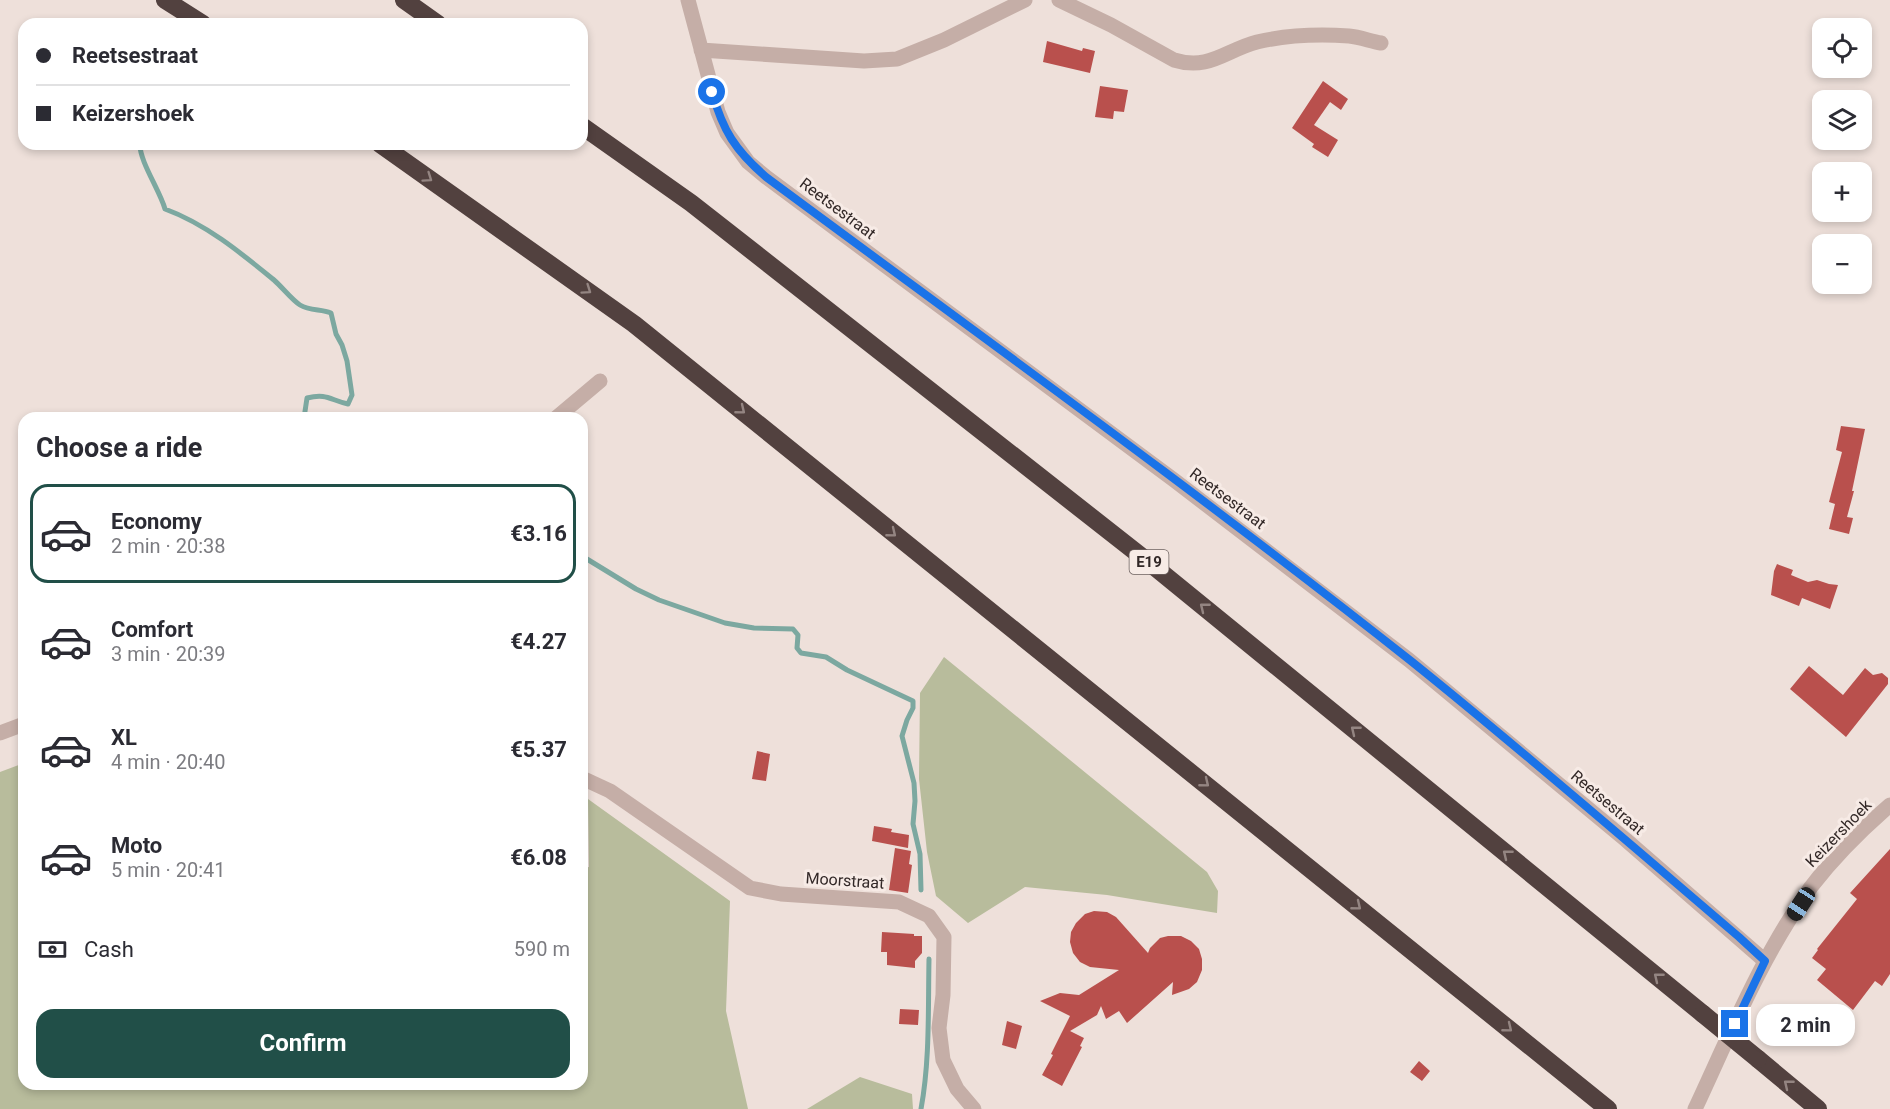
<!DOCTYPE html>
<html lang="en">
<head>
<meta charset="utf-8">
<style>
	body { margin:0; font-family:Roboto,sans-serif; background:#f2f2f3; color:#2b2b33; height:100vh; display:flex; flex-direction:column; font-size:22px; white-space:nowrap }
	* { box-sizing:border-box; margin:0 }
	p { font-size:20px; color:#7c7c81 }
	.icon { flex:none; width:33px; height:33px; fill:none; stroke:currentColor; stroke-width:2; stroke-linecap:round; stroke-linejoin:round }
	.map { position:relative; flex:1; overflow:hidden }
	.drawer { position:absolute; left:18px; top:412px; width:570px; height:678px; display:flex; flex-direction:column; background:#fff; border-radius:18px; box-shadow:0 3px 9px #0003 }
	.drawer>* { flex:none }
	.hud { position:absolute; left:18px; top:18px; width:570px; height:132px; border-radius:18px; box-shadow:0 3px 9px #0003; display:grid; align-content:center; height:132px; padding:0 18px; background:#fff }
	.fabs { position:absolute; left:1812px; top:18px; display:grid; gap:12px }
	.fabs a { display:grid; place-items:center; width:60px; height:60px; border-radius:12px; background:#fff; box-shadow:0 3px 9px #0003; font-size:30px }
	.end { position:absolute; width:27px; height:27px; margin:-14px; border:8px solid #1a73e8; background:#fff; box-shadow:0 0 0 3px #fff }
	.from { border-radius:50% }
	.bubble { position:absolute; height:42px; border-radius:18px; background:#fff; box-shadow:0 3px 9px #0003; font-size:20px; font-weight:700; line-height:42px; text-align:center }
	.car { position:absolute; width:18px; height:36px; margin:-18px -9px; border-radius:8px; box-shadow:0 0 4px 2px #0007; background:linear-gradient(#222 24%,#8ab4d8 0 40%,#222 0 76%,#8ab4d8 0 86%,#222 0) }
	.hud b { display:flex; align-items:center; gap:21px; height:57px; font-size:22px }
	.hud b+b { border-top:2px solid #e1e1e2 }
	.hud i { width:15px; height:15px; background:#2b2b33 }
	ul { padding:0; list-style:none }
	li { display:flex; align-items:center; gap:18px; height:99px; margin:0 12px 9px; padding:0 6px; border:3px solid transparent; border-radius:18px }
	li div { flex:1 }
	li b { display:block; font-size:22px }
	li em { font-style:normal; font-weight:700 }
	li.current { border-color:#214f48 }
	li>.icon { width:54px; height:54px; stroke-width:1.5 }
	h2 { padding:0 18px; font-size:27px; line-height:72px }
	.pay { display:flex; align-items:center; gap:15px; height:66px; padding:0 18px; font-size:22px }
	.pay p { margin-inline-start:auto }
	.cta { display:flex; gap:12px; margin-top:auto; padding:12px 18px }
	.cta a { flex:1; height:69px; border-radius:18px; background:#214f48; color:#fff; font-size:24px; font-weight:700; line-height:69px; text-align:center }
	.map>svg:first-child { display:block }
</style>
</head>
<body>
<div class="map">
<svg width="1890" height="1109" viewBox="0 0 1890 1109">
	<rect width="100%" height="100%" fill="#eee0da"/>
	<path fill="#b8bc9c" d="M 944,657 L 1207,872 L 1218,891 L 1217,913 L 1107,895 L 1025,887 L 968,923 L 936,896 L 927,852 L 919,779 L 920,693 Z
		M 24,763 L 24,1084 L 582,1084 L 582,868 L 589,867 L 588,799 L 730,901 L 726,1011 L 748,1109 L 0,1109 L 0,772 Z
		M 860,1077 L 912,1094 L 913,1109 L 807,1109 Z"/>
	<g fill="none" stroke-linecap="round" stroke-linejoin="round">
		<path stroke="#7ca8a0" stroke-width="5" d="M 140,144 C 139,160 160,191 165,209 C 206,224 241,253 274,280 C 282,287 292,300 300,305 C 310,311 321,309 331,313 L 336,334 L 342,345 L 347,361 L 352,395 L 348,404 C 330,400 327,393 307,398 L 304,418
			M 582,556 L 636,589 L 659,600 L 725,623 L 754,628 L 793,629 L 798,635 L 797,648 L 801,653 L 826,657 L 847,670 L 913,701 L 913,708 L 907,720 L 902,736 L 914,783 L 915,801 L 913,824 L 920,854 L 921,890
			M 921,1109 C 930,1060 928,1009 929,959"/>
	</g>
	<path fill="#b9504d" d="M 1047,41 L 1082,51 L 1083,48 L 1095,51 L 1090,73 L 1043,62 Z
		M 1323,81 L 1348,99 L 1341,110 L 1330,102 L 1314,125 L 1338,140 L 1328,157 L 1312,147 L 1314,144 L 1292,128 Z
		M 1100,86 L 1128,90 L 1124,112 L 1114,111 L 1113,119 L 1095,117 Z
		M 1841,426 L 1865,429 L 1852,491 L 1854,491 L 1847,517 L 1853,518 L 1849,534 L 1829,529 L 1835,504 L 1829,502 L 1842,452 L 1836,450 Z
		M 1777,564 L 1793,570 L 1791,575 L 1808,582 L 1817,580 L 1829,584 L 1838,585 L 1830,609 L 1802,598 L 1799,606 L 1771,595 L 1774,571 Z
		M 1809,666 L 1843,695 L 1865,668 L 1873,675 L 1882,673 L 1888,678 L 1888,684 L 1846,737 L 1790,689 Z
		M 757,751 L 770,754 L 766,781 L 752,779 Z
		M 874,826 L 892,829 L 891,832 L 909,835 L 908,848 L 872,841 Z
		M 895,848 L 911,851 L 909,864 L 912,865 L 908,893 L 889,890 Z
		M 1890,849 L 1890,974 L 1882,986 L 1875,981 L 1853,1010 L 1817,980 L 1826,969 L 1812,958 L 1818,950 L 1817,949 L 1857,899 L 1850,893 Z
		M 1094,911 L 1107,912 L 1116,917 L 1148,953 L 1150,948 L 1160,938 L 1168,936 L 1181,936 L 1191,941 L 1199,949 L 1202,959 L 1202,970 L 1197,982 L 1189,989 L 1172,995 L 1173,982 L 1127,1023 L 1119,1011 L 1106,1019 L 1101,1006 L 1097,1015 L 1070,1031 L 1084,1038 L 1080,1046 L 1082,1047 L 1062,1086 L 1042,1075 L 1053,1055 L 1051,1054 L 1070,1016 L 1040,1001 L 1060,993 L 1079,995 L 1119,970 L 1090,967 L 1080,962 L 1073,953 L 1070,942 L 1071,932 L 1076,923 L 1085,914 Z
		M 882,932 L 914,934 L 914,936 L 922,936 L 922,953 L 915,961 L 915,968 L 887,965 L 887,952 L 881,952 Z
		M 900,1009 L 919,1010 L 918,1025 L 899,1024 Z
		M 1007,1021 L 1022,1026 L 1016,1049 L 1002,1045 Z
		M 1419,1061 L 1430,1071 L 1422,1081 L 1410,1072 Z"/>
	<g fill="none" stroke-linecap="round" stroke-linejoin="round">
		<path stroke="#c5aea7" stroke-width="15" d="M 688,0 L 718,112 L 727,133 L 748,162 L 766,177 L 1174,480 L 1409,660 L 1626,840 L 1765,961
			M 1059,0 L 1111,25 L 1174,60 C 1209,71 1226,50 1257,42 C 1287,35 1319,34 1349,36 C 1360,37 1370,41 1381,43
			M 701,50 L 864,61 L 897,59 L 944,40 L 1025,0
			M 556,418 L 600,381
			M 0,733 L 24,724
			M 582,778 L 610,791 L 750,888 L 781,894 L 899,902 L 929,916 L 944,937 L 943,995 L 939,1028 L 943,1060 L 957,1089 L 974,1109
			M 1695,1109 C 1730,1034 1762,955 1811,887 C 1834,857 1861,830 1890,805"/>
		<path stroke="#52413f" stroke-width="18" d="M 165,0 L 203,24
			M 404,0 L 438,24
			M 582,126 L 691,203 L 1151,564 L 1703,1014
			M 380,144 L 634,324 L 1608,1109
			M 1758,1059 L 1818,1109"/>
		<path stroke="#52413f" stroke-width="18" d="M 1703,1014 L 1758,1059"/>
	</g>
	<defs><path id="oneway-chevron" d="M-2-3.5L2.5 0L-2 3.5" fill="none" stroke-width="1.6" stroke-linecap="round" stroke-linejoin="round" transform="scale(1.5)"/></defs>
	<g stroke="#948582">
		<use href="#oneway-chevron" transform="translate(428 178) rotate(35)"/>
		<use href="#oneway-chevron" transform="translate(587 290) rotate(35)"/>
		<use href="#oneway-chevron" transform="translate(741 410) rotate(39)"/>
		<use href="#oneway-chevron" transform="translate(892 533) rotate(39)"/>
		<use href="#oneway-chevron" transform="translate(1204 607) rotate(-141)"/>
		<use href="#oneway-chevron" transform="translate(1355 730) rotate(-141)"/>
		<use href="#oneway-chevron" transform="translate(1205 783) rotate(39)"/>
		<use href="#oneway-chevron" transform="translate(1507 854) rotate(-141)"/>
		<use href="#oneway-chevron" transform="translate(1357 906) rotate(39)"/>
		<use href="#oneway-chevron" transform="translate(1658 977) rotate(-141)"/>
		<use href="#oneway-chevron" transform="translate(1508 1028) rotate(39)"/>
		<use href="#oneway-chevron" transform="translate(1788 1084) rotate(-141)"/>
	</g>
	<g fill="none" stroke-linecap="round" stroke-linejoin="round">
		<path stroke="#1a73e8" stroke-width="8" d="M 712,92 C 723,131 735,150 766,177 C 982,337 1200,494 1411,661 C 1522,750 1630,844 1739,937 L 1765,961 L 1735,1024"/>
	</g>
	<g text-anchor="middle" stroke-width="6" stroke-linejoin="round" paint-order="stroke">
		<rect fill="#f7ebe6" stroke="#6d6260" stroke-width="1.5" x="1129.5" y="550" width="39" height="24" rx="4.5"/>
		<g font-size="15" font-weight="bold" fill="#322827">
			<text x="1149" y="567">E19</text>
		</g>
		<g font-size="16" fill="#322827" stroke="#f7ebe6">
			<text transform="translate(838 208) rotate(37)" y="6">Reetsestraat</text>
			<text transform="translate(1228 498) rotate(37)" y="6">Reetsestraat</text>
			<text transform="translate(1608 802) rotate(40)" y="6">Reetsestraat</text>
			<text transform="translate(1838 833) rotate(-46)" y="6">Keizershoek</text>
			<text transform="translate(845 880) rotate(4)" y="6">Moorstraat</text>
		</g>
	</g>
</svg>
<div class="fabs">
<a><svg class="icon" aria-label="locate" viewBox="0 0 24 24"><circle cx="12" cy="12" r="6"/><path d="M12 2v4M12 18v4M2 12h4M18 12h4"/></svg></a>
<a><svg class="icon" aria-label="layers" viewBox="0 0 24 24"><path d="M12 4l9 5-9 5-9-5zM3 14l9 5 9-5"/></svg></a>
<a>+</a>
<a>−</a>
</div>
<i class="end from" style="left:712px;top:92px"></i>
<i class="end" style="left:1735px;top:1024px"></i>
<div class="bubble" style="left:1756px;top:1004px;width:99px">2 min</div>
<i class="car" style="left:1801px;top:904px;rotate:213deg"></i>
<div class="hud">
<b><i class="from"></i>Reetsestraat</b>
<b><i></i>Keizershoek</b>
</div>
<section class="drawer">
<h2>Choose a ride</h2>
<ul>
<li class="current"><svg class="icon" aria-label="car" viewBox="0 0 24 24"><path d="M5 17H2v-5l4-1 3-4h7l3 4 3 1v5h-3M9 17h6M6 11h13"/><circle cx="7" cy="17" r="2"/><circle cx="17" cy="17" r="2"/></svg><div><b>Economy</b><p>2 min · 20:38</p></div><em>€3.16</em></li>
<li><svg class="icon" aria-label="car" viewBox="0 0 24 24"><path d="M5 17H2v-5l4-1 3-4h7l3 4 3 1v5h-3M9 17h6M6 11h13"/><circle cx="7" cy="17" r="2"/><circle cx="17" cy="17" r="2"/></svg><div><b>Comfort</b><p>3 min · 20:39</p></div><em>€4.27</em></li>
<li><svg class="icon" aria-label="car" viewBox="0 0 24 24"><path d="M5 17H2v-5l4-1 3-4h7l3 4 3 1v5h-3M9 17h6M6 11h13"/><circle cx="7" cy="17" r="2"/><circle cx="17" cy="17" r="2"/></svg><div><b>XL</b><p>4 min · 20:40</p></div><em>€5.37</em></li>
<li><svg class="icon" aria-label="car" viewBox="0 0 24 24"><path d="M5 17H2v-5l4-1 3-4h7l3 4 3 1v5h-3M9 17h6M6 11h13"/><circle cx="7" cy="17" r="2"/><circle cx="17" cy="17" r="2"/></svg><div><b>Moto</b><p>5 min · 20:41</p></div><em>€6.08</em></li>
</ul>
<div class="pay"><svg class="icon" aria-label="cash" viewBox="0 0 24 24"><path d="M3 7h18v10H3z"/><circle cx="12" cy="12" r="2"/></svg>Cash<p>590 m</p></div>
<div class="cta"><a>Confirm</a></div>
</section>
</div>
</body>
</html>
